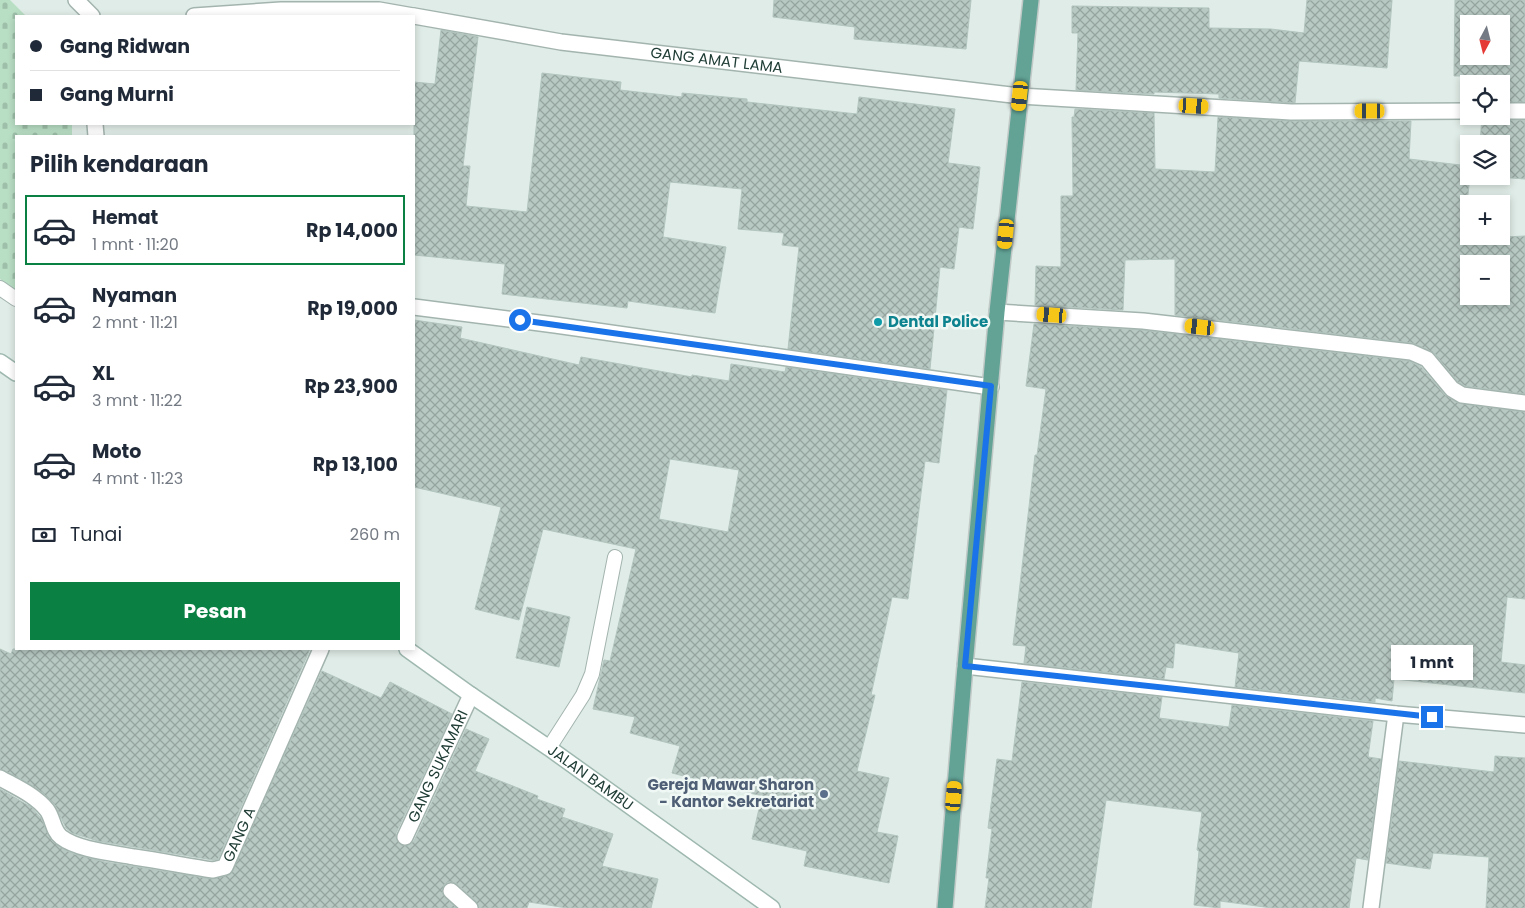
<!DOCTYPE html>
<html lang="id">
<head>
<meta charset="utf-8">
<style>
	body { margin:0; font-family:Poppins,sans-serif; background:#f6f6f7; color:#1f2937; height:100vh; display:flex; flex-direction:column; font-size:19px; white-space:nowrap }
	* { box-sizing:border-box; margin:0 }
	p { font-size:16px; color:#747a83 }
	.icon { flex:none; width:28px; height:28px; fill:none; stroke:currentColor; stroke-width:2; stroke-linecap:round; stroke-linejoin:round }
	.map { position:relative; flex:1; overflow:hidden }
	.sheet { position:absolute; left:15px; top:135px; width:400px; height:515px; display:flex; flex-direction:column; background:#fff; border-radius:0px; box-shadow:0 2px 8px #0003 }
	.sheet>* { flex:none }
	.guide { position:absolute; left:15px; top:15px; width:400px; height:110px; border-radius:0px; box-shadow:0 2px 8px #0003; display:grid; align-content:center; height:110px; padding:0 15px; background:#fff }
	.needle { width:32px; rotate:187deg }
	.controls { position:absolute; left:1460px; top:15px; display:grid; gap:10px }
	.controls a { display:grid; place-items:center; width:50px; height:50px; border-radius:0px; background:#fff; box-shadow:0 2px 8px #0003; font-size:25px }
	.end { position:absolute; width:22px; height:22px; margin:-11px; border:6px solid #1a73e8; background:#fff; box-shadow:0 0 0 2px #fff }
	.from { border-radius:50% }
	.bubble { position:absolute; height:35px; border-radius:0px; background:#fff; box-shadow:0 2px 8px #0003; font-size:16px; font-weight:700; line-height:35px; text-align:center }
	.car { position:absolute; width:15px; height:30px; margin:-15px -8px; border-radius:6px; box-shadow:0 0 4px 1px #0007; background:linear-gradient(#f5c518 24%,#345 0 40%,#f5c518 0 76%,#345 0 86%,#f5c518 0) }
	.guide b { display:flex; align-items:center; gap:18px; height:48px; font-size:19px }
	.guide b+b { border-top:1px solid #e0e1e3 }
	.guide i { width:12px; height:12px; background:#1f2937 }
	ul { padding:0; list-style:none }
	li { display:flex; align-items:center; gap:15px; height:70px; margin:0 10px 8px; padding:0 5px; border:2px solid transparent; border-radius:0px }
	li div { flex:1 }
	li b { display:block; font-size:19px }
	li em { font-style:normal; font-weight:700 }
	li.current { border-color:#0b8043 }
	li>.icon { width:45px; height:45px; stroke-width:1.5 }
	h2 { padding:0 15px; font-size:22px; line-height:60px }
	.pay { display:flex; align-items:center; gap:12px; height:55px; padding:0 15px; font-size:19px }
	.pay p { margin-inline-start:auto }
	.primary-button { display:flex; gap:10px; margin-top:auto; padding:10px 15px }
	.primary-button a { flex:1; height:58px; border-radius:0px; background:#0b8043; color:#fff; font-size:20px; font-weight:700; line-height:58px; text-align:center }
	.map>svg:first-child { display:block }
</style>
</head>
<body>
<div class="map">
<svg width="1525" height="908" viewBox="0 0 1525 908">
	<defs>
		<pattern id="cemetery-stones" width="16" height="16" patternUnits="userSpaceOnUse" patternTransform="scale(1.25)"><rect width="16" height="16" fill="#b8dec4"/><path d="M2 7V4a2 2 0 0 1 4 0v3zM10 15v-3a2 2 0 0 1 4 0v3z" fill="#9ebfa9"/></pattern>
		<pattern id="building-cross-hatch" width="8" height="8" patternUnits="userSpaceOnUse" patternTransform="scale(1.25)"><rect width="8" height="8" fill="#b8c9c3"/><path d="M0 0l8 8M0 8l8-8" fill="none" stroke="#95a49f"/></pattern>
	</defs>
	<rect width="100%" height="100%" fill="#e0ece7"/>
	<path fill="url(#cemetery-stones)" d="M 0,0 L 10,0 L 26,16 L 16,16 L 16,124 L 72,124 L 72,136 L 16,136 L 16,291 L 0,279 Z"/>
	<path fill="url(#building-cross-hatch)" stroke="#b2c5be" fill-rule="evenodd" d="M 774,0 L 971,0 L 966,49 L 854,39 L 855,27 L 773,17 Z
		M 1307,0 L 1392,0 L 1387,68 L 1299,61 L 1295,103 L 1219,98 L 1219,94 L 1154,92 L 1154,94 L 1076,90 L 1078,33 L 1072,33 L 1072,6 L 1209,8 L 1209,28 L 1271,29 L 1304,33 Z
		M 1455,0 L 1525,0 L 1525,102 L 1501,102 L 1501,84 L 1484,84 L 1485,76 L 1454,76 ZM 1469,24 L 1501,24 L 1501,56 L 1469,56 Z
		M 441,30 L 478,37 L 463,166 L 470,166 L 466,206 L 527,212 L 542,73 L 621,82 L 620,90 L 682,97 L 682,93 L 747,99 L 747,102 L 857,114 L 859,97 L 955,109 L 948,163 L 980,167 L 973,229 L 959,227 L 954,269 L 940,267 L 930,369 L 788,349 L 799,247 L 782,245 L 784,233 L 738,229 L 742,189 L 670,182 L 663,237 L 726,247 L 715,313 L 628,301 L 627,308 L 502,294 L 505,264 L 414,255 L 414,82 L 435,84 Z
		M 1075,109 L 1154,113 L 1155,169 L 1215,172 L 1218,117 L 1291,121 L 1411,121 L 1409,159 L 1469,166 L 1470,176 L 1463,239 L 1525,236 L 1525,394 L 1465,386 L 1458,382 L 1434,353 L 1412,343 L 1175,315 L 1175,259 L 1125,260 L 1123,310 L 1035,305 L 1036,266 L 1061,267 L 1061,196 L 1073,196 L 1072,117 L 1074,117 ZM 1469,264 L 1501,264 L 1501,296 L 1469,296 Z
		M 1482,116 L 1493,116 L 1501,120 L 1525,120 L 1525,179 L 1484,176 L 1501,176 L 1501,144 L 1480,144 Z
		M 414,320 L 462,327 L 460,338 L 579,365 L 581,357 L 692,377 L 692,375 L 729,381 L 731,364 L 785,372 L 786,367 L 947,390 L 939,463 L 925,461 L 908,599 L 892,597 L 871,695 L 875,695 L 857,771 L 889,778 L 877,832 L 898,836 L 889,883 L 804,866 L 807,851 L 752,839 L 762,796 L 672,773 L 680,746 L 630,733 L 635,717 L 593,709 L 604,660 L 610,661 L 636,549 L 543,529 L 519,620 L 475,609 L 501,507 L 414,487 ZM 670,459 L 739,470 L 728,532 L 659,519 Z
		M 1034,324 L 1142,330 L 1409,361 L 1421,367 L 1445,395 L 1458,403 L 1525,412 L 1525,599 L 1507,597 L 1501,662 L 1525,665 L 1525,693 L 1394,679 L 1392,701 L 1375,698 L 1375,702 L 1235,687 L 1239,653 L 1175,643 L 1173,668 L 1166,667 L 1164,679 L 1024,663 L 1026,646 L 1013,645 L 1035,455 L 1037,455 L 1046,389 L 1026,386 Z
		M 527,607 L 570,617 L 559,667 L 516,658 Z
		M 0,649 L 11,654 L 13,649 L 310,649 L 218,859 L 213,860 L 98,841 L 72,833 L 66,828 L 55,805 L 43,793 L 23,780 L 0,769 Z
		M 322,671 L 381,698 L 390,682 L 452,714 L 396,833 L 396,838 L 401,845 L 406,846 L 414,841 L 466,729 L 489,739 L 475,771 L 538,796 L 537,799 L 565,809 L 562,817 L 613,834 L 602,866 L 658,879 L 651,908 L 567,908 L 529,902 L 527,908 L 479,908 L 476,901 L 457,884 L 452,882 L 448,882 L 444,885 L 442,893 L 456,908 L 0,908 L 0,789 L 31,807 L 41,818 L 52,841 L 63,849 L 74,854 L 105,862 L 212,879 L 231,874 Z
		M 1022,682 L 1162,697 L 1159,718 L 1229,727 L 1232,705 L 1373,721 L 1368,757 L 1381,759 L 1368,860 L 1356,858 L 1349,908 L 1272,908 L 1220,901 L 1220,908 L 1194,905 L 1199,851 L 1197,850 L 1202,812 L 1106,800 L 1091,908 L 985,908 L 989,878 L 986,878 L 992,829 L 988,828 L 997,759 L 1012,761 Z
		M 1495,756 L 1525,758 L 1525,908 L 1486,908 L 1489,857 L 1433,853 L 1430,869 L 1386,863 L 1399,761 L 1494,772 Z"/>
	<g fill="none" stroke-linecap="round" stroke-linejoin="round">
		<g stroke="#a3b4ae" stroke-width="16">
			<path id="lane" d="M 0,288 L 16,299
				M 549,748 L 583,695 L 592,674 L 615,557"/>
		</g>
		<g stroke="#a3b4ae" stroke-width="18">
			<g id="street">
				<path d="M 76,0 L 92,16"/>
				<path d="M 194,16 L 281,10 L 379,10 L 413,16"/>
				<path id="s1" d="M 414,16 L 561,42 L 1020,96 L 1291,112 L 1469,111"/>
				<path d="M 1501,111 L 1525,111"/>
				<path d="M 95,124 L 96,136"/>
				<path d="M 414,307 L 555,325 L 991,387"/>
				<path d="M 997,312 L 1143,321 L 1411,352 L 1427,359 L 1452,389 L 1462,395 L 1525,403"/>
				<path d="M 965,666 L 1396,714 L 1525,725"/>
				<path id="s2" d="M 0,778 C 16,787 35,795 47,810 C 53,818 53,831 61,837 C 78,850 113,853 134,857 C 161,861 187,866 213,870 L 225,867 L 321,649"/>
				<path id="s3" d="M 405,837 L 471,695"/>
				<path d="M 451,891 L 470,908"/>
				<path d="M 1371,908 L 1396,714"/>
			</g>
		</g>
		<g stroke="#9eb8b0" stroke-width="18">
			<g id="secondary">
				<path d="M 0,362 L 16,373"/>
				<path id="s4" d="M 407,649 L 471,695 L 549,748 L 772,908"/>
			</g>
		</g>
		<g stroke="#c1c9c7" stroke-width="18">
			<path id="primary" d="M 945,908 L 965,666 L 997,312 L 1031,0"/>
		</g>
		<use href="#lane" stroke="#fff" stroke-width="14"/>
		<use href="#street" stroke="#fff" stroke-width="15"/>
		<use href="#secondary" stroke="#fff" stroke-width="15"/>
		<use href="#primary" stroke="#62a396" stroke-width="15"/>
	</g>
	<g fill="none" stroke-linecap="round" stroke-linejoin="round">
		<path stroke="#1a73e8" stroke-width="6" d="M 520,320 L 991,386 L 965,666 L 1432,717"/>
	</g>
	<circle fill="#0f9aa8" stroke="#f0f8f5" stroke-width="2" cx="878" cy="322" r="5"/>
	<circle fill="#5c6f8a" stroke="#f0f8f5" stroke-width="2" cx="824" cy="794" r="5"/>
	<g text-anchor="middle" stroke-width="5" stroke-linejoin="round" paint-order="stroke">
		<g font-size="15" fill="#203d36" stroke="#f0f8f5">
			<text dy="5" stroke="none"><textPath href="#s1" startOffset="306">GANG AMAT LAMA</textPath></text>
			<text dy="5" stroke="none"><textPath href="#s3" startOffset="78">GANG SUKAMARI</textPath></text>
			<text dy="5" stroke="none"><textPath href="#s4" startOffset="224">JALAN BAMBU</textPath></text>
			<text dy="5" stroke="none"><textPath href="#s2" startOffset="292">GANG A</textPath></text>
		</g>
		<g font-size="15" font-weight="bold" fill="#0d838f" stroke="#f0f8f5" text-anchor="start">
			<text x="888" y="327">Dental Police</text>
		</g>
		<g font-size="15" font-weight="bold" fill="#4e5e75" stroke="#f0f8f5" text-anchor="end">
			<text x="814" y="790">Gereja Mawar Sharon<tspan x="814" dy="17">- Kantor Sekretariat</tspan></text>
		</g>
	</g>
</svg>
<div class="controls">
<a><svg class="needle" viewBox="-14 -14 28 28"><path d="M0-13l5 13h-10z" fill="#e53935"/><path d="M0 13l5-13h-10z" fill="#747a83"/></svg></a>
<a><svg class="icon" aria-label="locate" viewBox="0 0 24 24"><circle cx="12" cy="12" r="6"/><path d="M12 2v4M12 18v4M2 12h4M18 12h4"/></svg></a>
<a><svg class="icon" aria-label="layers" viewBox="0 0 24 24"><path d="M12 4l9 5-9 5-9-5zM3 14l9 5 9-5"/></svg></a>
<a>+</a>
<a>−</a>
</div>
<i class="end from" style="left:520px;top:320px"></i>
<i class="end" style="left:1432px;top:717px"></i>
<div class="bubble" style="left:1391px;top:645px;width:82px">1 mnt</div>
<i class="car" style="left:1020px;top:96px;rotate:186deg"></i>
<i class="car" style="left:1194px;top:106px;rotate:93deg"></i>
<i class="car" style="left:1370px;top:111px;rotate:270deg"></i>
<i class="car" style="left:1006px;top:234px;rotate:186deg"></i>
<i class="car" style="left:1052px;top:315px;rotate:274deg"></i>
<i class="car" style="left:1200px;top:327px;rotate:276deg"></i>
<i class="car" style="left:954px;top:796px;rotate:5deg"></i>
<div class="guide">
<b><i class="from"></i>Gang Ridwan</b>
<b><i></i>Gang Murni</b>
</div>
<section class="sheet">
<h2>Pilih kendaraan</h2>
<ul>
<li class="current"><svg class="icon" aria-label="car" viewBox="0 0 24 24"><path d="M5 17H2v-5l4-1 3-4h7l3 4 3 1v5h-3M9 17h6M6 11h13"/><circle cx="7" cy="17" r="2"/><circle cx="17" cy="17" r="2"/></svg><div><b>Hemat</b><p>1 mnt · 11:20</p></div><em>Rp 14,000</em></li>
<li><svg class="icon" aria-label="car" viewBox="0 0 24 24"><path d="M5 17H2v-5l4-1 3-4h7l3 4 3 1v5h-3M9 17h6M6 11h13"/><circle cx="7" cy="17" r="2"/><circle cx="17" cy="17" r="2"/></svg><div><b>Nyaman</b><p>2 mnt · 11:21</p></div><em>Rp 19,000</em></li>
<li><svg class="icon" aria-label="car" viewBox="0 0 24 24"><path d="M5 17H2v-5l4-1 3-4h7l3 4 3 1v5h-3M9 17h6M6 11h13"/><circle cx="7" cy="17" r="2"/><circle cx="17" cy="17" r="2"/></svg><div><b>XL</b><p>3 mnt · 11:22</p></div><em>Rp 23,900</em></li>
<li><svg class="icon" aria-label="car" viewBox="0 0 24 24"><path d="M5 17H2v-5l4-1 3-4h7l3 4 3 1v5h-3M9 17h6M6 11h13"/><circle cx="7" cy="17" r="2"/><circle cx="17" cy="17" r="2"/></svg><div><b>Moto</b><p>4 mnt · 11:23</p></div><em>Rp 13,100</em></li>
</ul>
<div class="pay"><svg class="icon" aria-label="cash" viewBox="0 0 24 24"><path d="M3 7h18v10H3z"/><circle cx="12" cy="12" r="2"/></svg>Tunai<p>260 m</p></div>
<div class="primary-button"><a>Pesan</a></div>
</section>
</div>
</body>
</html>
